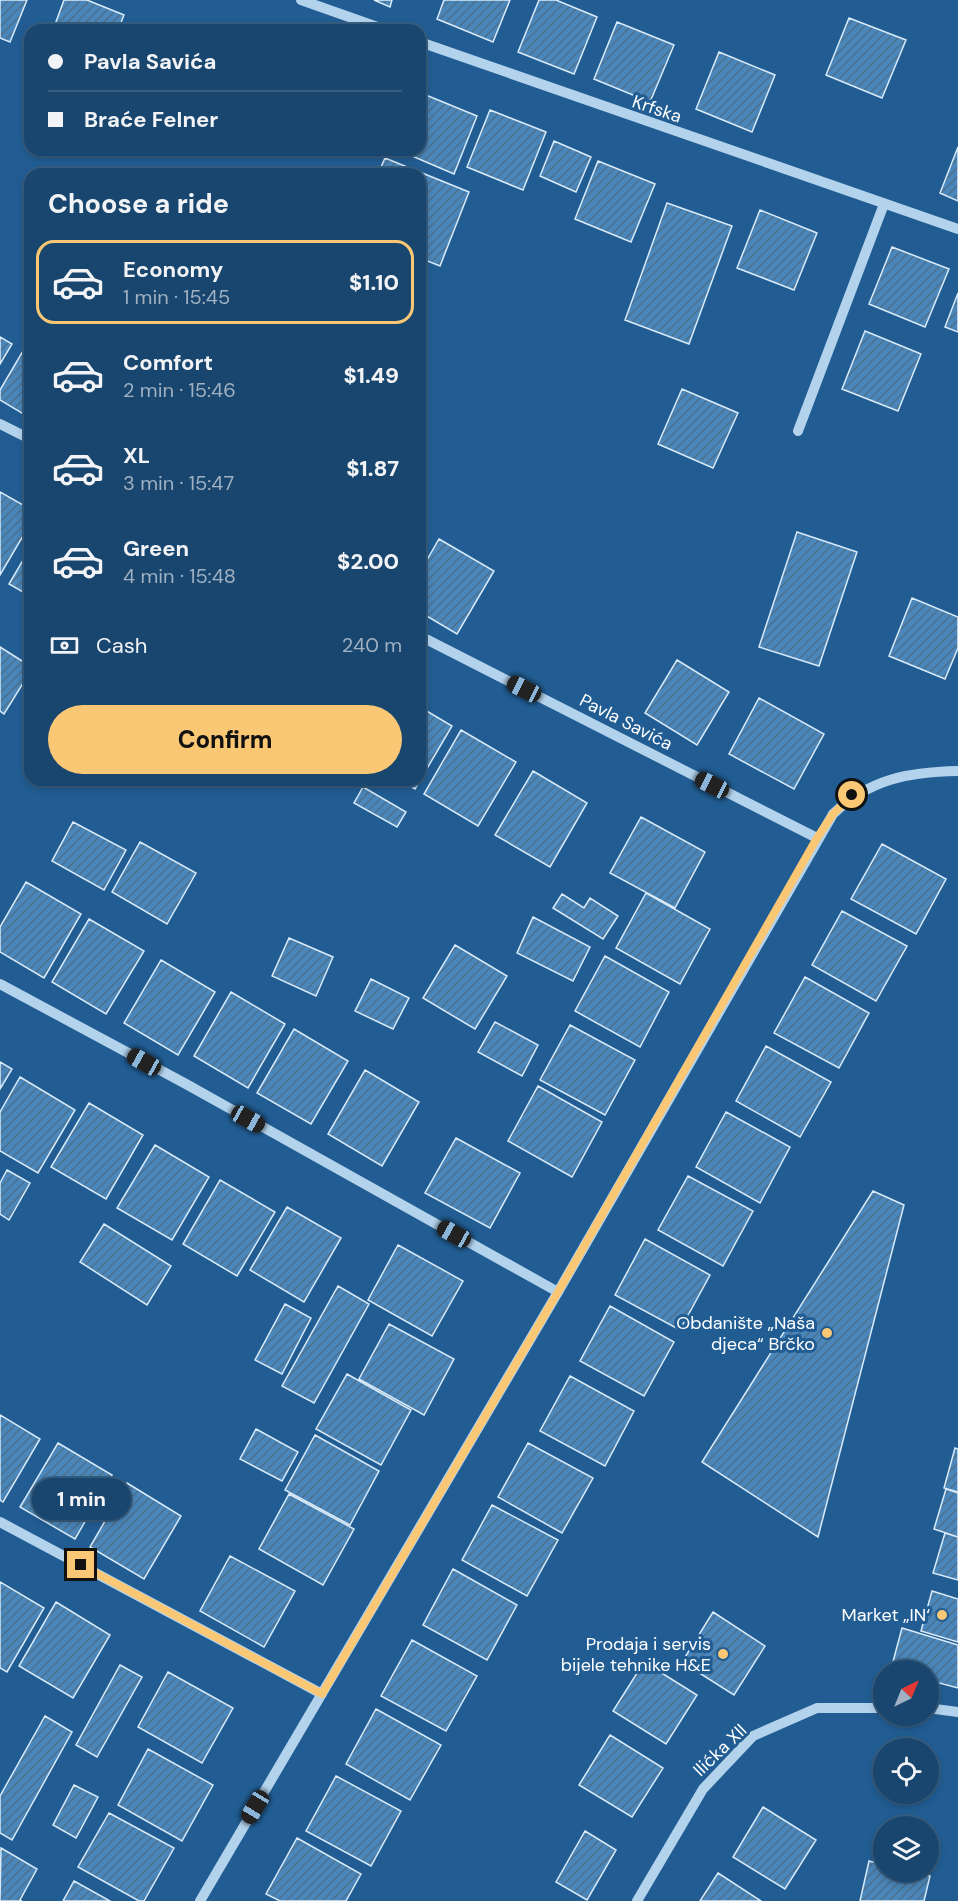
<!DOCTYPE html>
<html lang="en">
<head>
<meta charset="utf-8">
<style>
	body { margin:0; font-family:"DM Sans",sans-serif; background:#265076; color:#f1f3f6; height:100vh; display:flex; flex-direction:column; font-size:22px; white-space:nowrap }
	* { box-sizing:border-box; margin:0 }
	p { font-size:20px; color:#9fb1c2 }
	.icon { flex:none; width:33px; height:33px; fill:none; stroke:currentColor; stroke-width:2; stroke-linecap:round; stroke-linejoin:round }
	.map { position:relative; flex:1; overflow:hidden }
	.sheet { position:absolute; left:24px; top:168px; width:402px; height:618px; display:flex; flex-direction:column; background:#19466e; border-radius:18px; box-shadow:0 3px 9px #0003,0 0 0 2px #375e81 }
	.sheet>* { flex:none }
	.top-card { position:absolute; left:24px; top:24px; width:402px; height:132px; border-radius:18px; box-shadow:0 3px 9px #0003,0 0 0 2px #375e81; display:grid; align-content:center; height:132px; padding:0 24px; background:#19466e }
	.needle { width:39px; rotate:43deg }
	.fabs { position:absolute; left:873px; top:1660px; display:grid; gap:12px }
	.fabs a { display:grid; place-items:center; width:66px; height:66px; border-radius:50%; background:#19466e; box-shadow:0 3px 9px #0003,0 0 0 2px #375e81; font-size:30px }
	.end { position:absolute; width:27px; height:27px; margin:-14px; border:8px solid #fac775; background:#111; box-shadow:0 0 0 3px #111 }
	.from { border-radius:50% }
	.bubble { position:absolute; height:42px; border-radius:21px; background:#19466e; box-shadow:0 3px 9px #0003,0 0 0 2px #375e81; font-size:20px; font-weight:800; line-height:42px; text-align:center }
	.car { position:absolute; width:18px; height:36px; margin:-18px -9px; border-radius:8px; box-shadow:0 0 4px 2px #0007; background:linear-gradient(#222 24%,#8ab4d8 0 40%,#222 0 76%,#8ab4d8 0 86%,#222 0) }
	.top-card b { display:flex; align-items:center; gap:21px; height:57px; font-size:22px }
	.top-card b+b { border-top:2px solid #375e81 }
	.top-card i { width:15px; height:15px; background:#f1f3f6 }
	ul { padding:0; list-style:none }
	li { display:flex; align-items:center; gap:18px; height:84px; margin:0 12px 9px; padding:0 12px; border:3px solid transparent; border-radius:18px }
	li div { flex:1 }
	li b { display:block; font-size:22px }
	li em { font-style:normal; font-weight:800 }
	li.selected { border-color:#fac775 }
	li>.icon { width:54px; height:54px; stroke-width:1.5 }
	h2 { padding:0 24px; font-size:27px; line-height:72px }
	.pay { display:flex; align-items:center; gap:15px; height:66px; padding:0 24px; font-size:22px }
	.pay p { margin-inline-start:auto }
	.cta { display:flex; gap:12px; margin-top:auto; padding:12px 24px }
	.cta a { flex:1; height:69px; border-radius:36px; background:#fac775; color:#111; font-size:24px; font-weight:800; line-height:69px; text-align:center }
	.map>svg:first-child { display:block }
</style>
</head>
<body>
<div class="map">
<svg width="958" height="1901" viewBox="0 0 958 1901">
	<defs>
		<pattern id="building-hatch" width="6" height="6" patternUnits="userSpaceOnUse" patternTransform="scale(1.5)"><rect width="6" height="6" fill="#4a86b9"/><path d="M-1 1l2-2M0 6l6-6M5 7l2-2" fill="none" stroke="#4b6f8d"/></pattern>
	</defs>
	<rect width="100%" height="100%" fill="#215d93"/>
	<path fill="url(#building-hatch)" stroke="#d9ebfa" stroke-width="1.5" d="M 0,0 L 27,0 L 10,42 L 0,38 Z
		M 64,0 L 87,0 L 124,15 L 118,30 L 53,30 Z
		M 374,0 L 392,0 L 390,7 Z
		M 444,0 L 510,0 L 493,42 L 437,19 Z
		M 539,0 L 556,0 L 597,17 L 574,74 L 518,52 Z
		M 849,18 L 906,40 L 882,98 L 826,75 Z
		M 617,22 L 674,45 L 650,102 L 594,79 Z
		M 719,52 L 775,75 L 752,132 L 696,109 Z
		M 421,93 L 477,116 L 454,174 L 398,150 L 420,150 Z
		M 490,110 L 546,132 L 523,190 L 467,167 Z
		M 554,141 L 591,157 L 576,192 L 540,176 Z
		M 958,147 L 958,201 L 940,193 Z
		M 385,158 L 469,192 L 440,266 L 420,258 L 420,174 L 378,174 Z
		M 598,161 L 655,184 L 631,242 L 575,219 Z
		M 667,203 L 732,226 L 689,344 L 625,320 Z
		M 760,210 L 817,233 L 794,290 L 737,268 Z
		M 892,247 L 949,269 L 925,327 L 869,304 Z
		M 958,293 L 958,332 L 945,327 Z
		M 865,331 L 921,354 L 898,411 L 842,389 Z
		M 0,337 L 12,344 L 0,364 Z
		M 30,339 L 30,418 L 0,400 L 0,390 Z
		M 682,389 L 738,413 L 713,468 L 658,444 Z
		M 0,492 L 30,509 L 30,524 L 0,575 Z
		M 797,532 L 857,552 L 819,666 L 759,647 Z
		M 439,539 L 494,571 L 457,634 L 420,612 L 420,572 Z
		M 30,548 L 30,596 L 9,584 Z
		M 912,598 L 958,617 L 958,648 L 945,679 L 889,656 Z
		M 0,647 L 30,666 L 30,672 L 4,714 L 0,711 Z
		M 677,660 L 729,692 L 697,745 L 645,713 Z
		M 759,698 L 824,734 L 794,789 L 729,754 Z
		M 420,707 L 452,726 L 415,789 L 400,780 L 420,780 Z
		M 461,730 L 516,762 L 478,826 L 424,794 Z
		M 533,771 L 587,803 L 550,867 L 495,835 Z
		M 363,787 L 406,812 L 397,827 L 354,803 Z
		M 641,817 L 705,852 L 675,908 L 610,873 Z
		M 73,822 L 126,850 L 104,890 L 52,861 Z
		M 140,842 L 196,873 L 167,924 L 112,892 Z
		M 882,844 L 946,879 L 916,934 L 851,899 Z
		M 26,882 L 81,914 L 44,978 L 0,952 L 0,927 Z
		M 646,893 L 710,929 L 680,984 L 616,948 Z
		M 562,894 L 584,908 L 590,898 L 618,916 L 603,939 L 553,908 Z
		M 842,911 L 907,946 L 876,1001 L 812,965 Z
		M 533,917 L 590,947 L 573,981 L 517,953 Z
		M 89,919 L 144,951 L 106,1014 L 52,982 Z
		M 289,938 L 333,957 L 316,996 L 272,976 Z
		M 455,945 L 507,976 L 475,1029 L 423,998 Z
		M 605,956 L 669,992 L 640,1047 L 575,1011 Z
		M 161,960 L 215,992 L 178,1055 L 124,1023 Z
		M 805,977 L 869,1013 L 839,1068 L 774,1033 Z
		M 371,979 L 409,998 L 393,1029 L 355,1011 Z
		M 231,992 L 285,1024 L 248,1088 L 194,1056 Z
		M 495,1022 L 538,1045 L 522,1076 L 478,1052 Z
		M 570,1025 L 635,1060 L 605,1115 L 540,1080 Z
		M 294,1029 L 348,1061 L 311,1124 L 257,1093 Z
		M 766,1046 L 831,1082 L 800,1137 L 736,1101 Z
		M 0,1062 L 12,1069 L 0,1089 Z
		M 365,1070 L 419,1102 L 382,1166 L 328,1134 Z
		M 20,1077 L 75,1110 L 38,1173 L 0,1151 L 0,1112 Z
		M 538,1086 L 602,1122 L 572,1177 L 508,1141 Z
		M 89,1103 L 143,1135 L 106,1199 L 51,1167 Z
		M 726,1112 L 790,1147 L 760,1203 L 696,1167 Z
		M 456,1138 L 520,1173 L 490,1228 L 425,1193 Z
		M 155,1145 L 209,1177 L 172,1240 L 117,1208 Z
		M 7,1170 L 30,1183 L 9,1220 L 0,1214 L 0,1183 Z
		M 688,1176 L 753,1211 L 723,1266 L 658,1230 Z
		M 220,1180 L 275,1212 L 237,1276 L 183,1244 Z
		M 873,1191 L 904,1205 L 818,1537 L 702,1462 Z
		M 287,1207 L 341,1238 L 304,1302 L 250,1270 Z
		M 104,1224 L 171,1266 L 147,1305 L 80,1262 Z
		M 645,1239 L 710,1275 L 680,1330 L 615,1295 Z
		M 398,1245 L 463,1281 L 432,1336 L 368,1300 Z
		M 338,1286 L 369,1304 L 314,1403 L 282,1386 Z
		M 285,1304 L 311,1318 L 282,1374 L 255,1360 Z
		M 610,1306 L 674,1342 L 644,1396 L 580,1361 Z
		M 389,1324 L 454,1359 L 424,1415 L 359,1379 Z
		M 347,1374 L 411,1410 L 381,1465 L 316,1429 Z
		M 570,1376 L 634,1411 L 605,1466 L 540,1431 Z
		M 0,1415 L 40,1439 L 3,1502 L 0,1500 Z
		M 256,1429 L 298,1452 L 282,1481 L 240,1459 Z
		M 315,1435 L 379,1471 L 350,1525 L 285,1490 Z
		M 58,1443 L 112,1475 L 75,1539 L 20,1507 Z
		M 528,1443 L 593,1478 L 562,1533 L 498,1497 Z
		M 955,1448 L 958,1449 L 958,1492 L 944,1488 Z
		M 127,1483 L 181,1516 L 144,1579 L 90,1547 Z
		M 946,1489 L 958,1493 L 958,1537 L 934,1529 Z
		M 289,1494 L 354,1529 L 323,1585 L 259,1549 Z
		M 492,1505 L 558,1540 L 527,1596 L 462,1560 Z
		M 945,1533 L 958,1537 L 958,1580 L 933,1573 Z
		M 230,1556 L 295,1591 L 264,1647 L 200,1611 Z
		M 453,1569 L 517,1605 L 487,1660 L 423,1625 Z
		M 0,1582 L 44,1608 L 7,1672 L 0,1668 Z
		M 932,1591 L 958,1599 L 958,1642 L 921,1631 Z
		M 56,1602 L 110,1635 L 73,1698 L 19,1666 Z
		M 713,1612 L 765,1646 L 734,1695 L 682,1662 Z
		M 902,1628 L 958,1645 L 958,1688 L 928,1680 L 928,1671 L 891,1669 Z
		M 412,1640 L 477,1676 L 446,1731 L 381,1696 Z
		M 644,1662 L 697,1695 L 666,1744 L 613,1711 Z
		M 120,1665 L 142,1677 L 97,1757 L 76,1745 Z
		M 168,1672 L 233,1708 L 202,1763 L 138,1727 Z
		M 376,1709 L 441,1745 L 410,1800 L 346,1764 Z
		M 45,1716 L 72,1732 L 12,1840 L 0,1833 L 0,1796 Z
		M 610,1735 L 663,1768 L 632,1817 L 579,1785 Z
		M 148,1749 L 213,1785 L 182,1841 L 118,1805 Z
		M 336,1776 L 401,1811 L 371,1866 L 306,1831 Z
		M 74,1785 L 98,1797 L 76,1838 L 53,1825 Z
		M 763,1807 L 816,1840 L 785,1889 L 733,1857 Z
		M 109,1813 L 174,1848 L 144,1901 L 139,1901 L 78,1867 Z
		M 585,1831 L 616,1850 L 587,1900 L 556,1882 Z
		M 297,1838 L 361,1874 L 346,1901 L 280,1901 L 266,1894 Z
		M 1,1848 L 37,1869 L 20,1900 L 22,1901 L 0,1901 Z
		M 869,1861 L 884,1865 L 884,1872 L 914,1872 L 930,1876 L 924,1901 L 860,1901 Z
		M 718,1873 L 761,1901 L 700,1901 Z
		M 74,1881 L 110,1901 L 63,1901 Z"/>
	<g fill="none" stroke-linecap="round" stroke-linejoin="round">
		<path stroke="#b3d3ed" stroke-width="10" d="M 301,0 L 386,30
			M 420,42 L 958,229
			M 0,424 L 30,439
			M 798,431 L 884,204
			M 420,636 L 817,838
			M 0,984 L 186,1084 L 558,1292
			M 0,1522 L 322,1694
			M 928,1708 L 958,1712
			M 200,1901 L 558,1292 L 833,814 C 870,779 908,772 958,771
			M 637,1901 L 703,1789 L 753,1736 L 817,1708 L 884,1708"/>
	</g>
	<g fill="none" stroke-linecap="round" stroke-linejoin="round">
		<path stroke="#fac775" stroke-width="8" d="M 81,1565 L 322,1694 L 558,1292 L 817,838 L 833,814 L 852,795"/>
	</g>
	<g fill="#fac775" stroke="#215d93" stroke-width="2">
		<circle cx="827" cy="1333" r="6"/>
		<circle cx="942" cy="1615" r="6"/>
		<circle cx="723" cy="1654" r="6"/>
	</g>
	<g text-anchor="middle" stroke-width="6" stroke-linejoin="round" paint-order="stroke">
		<g font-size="18" fill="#fff" stroke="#215d93">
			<text transform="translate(657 109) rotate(19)" y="6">Krfska</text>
			<text transform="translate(626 722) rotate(27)" y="6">Pavla Savića</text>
			<text transform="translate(720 1750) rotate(-44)" y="6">Ilićka XII</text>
		</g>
		<g font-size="18" fill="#fff" stroke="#215d93" text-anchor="end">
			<text x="815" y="1329">Obdanište „Naša<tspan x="815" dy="21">djeca“ Brčko</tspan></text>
			<text x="930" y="1621">Market „IN‘</text>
			<text x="711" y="1650">Prodaja i servis<tspan x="711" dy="21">bijele tehnike H&amp;E</tspan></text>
		</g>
	</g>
</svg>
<div class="fabs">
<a><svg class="needle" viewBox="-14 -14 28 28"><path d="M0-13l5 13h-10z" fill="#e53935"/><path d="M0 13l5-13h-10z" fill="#9fb1c2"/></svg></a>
<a><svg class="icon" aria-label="locate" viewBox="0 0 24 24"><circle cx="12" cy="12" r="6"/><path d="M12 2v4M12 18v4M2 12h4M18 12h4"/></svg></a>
<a><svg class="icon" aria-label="layers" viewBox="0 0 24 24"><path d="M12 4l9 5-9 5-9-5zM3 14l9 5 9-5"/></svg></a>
</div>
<i class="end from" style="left:852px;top:795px"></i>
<i class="end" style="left:81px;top:1565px"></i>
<div class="bubble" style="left:32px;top:1478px;width:99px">1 min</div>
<i class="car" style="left:524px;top:689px;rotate:297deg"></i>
<i class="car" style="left:712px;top:785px;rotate:297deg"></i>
<i class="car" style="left:144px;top:1062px;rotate:299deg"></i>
<i class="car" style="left:248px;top:1119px;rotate:119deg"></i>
<i class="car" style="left:454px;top:1234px;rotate:299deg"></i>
<i class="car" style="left:255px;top:1807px;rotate:211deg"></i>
<div class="top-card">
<b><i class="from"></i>Pavla Savića</b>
<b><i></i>Braće Felner</b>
</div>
<section class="sheet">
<h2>Choose a ride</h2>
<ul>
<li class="selected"><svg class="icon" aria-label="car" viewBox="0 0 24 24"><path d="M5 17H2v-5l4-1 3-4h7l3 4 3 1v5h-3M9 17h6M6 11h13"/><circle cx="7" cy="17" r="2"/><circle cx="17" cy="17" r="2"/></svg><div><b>Economy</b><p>1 min · 15:45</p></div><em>$1.10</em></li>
<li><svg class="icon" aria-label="car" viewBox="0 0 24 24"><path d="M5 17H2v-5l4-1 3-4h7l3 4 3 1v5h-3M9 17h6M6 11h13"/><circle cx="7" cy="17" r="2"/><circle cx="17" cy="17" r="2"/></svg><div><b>Comfort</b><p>2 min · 15:46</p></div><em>$1.49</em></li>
<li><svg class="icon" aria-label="car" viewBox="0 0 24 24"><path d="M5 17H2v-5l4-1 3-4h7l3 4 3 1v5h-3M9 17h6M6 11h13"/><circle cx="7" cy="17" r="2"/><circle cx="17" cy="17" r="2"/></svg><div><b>XL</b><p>3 min · 15:47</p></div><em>$1.87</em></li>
<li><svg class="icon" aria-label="car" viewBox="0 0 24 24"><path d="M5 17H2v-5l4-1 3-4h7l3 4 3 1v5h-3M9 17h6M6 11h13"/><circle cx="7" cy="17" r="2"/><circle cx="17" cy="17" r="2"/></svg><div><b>Green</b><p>4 min · 15:48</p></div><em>$2.00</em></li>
</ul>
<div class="pay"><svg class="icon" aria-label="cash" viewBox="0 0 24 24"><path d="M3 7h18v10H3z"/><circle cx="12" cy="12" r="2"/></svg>Cash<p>240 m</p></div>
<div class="cta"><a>Confirm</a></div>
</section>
</div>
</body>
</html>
